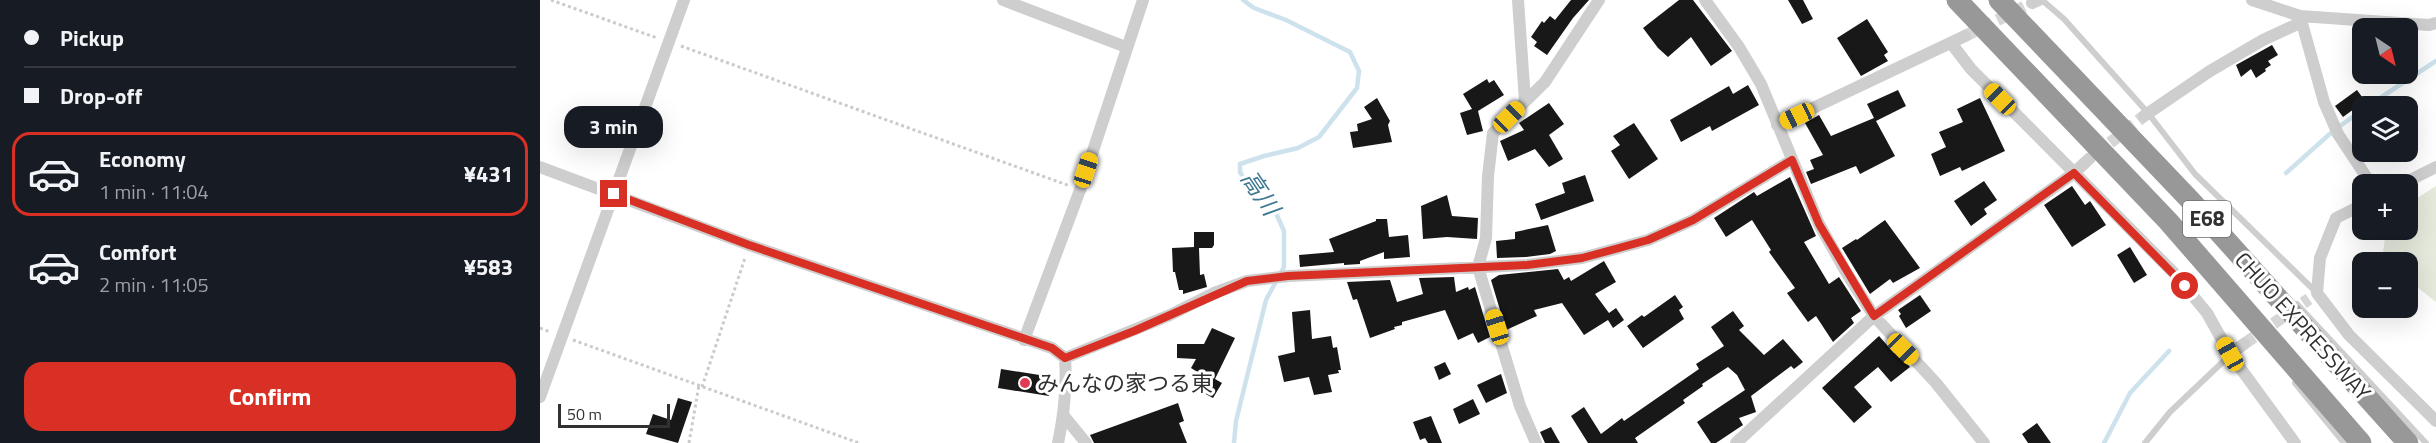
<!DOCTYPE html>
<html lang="en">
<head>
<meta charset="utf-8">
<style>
	body { margin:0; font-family:"Titillium Web","Noto Sans JP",sans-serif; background:#242831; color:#f1f3f6; height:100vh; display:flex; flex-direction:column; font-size:22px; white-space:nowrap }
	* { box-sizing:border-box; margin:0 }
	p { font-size:20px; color:#9ea1a6 }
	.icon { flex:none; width:33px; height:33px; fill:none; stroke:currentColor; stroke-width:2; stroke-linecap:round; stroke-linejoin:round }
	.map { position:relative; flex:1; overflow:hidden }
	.panel { display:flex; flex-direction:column; background:#171b24; width:540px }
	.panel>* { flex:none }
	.top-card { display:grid; align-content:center; height:132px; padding:0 24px; background:#171b24 }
	.needle { width:39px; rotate:145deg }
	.controls { position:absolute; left:1812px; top:18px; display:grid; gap:12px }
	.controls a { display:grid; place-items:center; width:66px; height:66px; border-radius:12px; background:#171b24; box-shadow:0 6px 24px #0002; font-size:30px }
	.scale { position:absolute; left:18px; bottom:15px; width:112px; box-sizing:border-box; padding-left:6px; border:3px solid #313131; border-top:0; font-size:16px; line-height:21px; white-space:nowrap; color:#313131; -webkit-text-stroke:4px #fff; paint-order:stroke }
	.end { position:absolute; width:27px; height:27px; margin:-14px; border:8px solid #d93025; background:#fff; box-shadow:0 0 0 3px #fff }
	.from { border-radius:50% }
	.bubble { position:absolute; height:42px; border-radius:18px; background:#171b24; box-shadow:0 6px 24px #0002; font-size:20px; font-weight:700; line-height:42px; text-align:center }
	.car { position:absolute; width:18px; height:36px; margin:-18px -9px; border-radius:8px; box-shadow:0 0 4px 2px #0007; background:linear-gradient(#f5c518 24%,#345 0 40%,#f5c518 0 76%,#345 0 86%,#f5c518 0) }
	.top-card b { display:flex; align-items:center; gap:21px; height:57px; font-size:22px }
	.top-card b+b { border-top:2px solid #363941 }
	.top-card i { width:15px; height:15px; background:#f1f3f6 }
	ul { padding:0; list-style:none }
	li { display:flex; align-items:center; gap:18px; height:84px; margin:0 12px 9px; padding:0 12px; border:3px solid transparent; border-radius:18px }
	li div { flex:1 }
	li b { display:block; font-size:22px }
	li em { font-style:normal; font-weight:700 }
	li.selected { border-color:#d93025 }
	li>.icon { width:54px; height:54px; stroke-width:1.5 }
	.primary-button { display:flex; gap:12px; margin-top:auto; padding:12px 24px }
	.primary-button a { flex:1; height:69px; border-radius:18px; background:#d93025; color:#fff; font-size:24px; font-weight:700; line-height:69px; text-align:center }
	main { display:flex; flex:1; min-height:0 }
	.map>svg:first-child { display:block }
</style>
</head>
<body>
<main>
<section class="panel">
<div class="top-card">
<b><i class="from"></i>Pickup</b>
<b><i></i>Drop-off</b>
</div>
<ul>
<li class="selected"><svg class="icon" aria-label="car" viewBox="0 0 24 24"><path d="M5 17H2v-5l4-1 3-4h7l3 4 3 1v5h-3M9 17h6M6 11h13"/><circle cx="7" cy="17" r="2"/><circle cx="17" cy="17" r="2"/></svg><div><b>Economy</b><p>1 min · 11:04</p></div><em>¥431</em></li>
<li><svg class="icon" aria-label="car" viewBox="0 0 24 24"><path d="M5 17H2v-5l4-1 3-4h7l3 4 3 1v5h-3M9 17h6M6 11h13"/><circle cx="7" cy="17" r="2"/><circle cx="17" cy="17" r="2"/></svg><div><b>Comfort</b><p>2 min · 11:05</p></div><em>¥583</em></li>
</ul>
<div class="primary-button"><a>Confirm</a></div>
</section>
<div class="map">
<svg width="1896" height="443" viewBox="0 0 1896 443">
	<rect width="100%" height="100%" fill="#fff"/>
	<path fill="#e5eadd" d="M 1896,186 L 1896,302 L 1868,280 L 1868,262 L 1845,262 L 1842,261 L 1846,230 L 1868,230 L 1868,204 Z"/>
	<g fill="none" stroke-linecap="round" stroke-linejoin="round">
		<path stroke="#cde2ec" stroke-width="4.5" d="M 1828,106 L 1896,61
			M 1746,173 L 1792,132 L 1822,110
			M 694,443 L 696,421 L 726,300 L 744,267 L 744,231 L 735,211 L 705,180 L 700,172 L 700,164 L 724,156 L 758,148 L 779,137 L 817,88 L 819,71 L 810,52 L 746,20 L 714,8 L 703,0
			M 1564,443 L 1590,393 L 1629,351"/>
	</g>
	<path fill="#181818" d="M 1031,0 L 1049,0 L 1033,18 L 1007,55 L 994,46 L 997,42 L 991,37 L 1002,21 L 1004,23 L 1010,16 L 1015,20 Z
		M 1139,0 L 1153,0 L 1192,51 L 1171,66 L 1151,37 L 1128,57 L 1118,48 L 1103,28 Z
		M 1248,0 L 1263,0 L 1273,19 L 1262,24 Z
		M 1327,19 L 1348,52 L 1344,55 L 1348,61 L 1321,76 L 1297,38 Z
		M 1732,45 L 1738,55 L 1728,61 L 1731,65 L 1725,69 L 1726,71 L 1716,78 L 1711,69 L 1701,77 L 1696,65 Z
		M 947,79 L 949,83 L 954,80 L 964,95 L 938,111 L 943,131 L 927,135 L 920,113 L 932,109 L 923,94 Z
		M 1208,85 L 1219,105 L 1172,131 L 1170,126 L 1141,142 L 1130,120 L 1189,86 L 1193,94 Z
		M 1358,90 L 1366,106 L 1336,121 L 1355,156 L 1320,174 L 1316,166 L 1271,184 L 1266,172 L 1274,169 L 1270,160 L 1283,155 L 1265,123 L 1279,115 L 1291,136 L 1334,118 L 1327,104 Z
		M 1817,90 L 1825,101 L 1803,117 L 1795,106 Z
		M 837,98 L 850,121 L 848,125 L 852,142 L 813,148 L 810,132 L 818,131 L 817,124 L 832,119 L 824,107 Z
		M 1440,98 L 1465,151 L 1422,171 L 1420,167 L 1400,176 L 1391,154 L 1406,147 L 1399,132 L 1423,122 L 1417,109 Z
		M 1009,103 L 1024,124 L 1009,135 L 1023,159 L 1009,167 L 995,149 L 968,161 L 960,141 L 984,130 L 979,123 Z
		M 1094,123 L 1118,159 L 1089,179 L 1071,151 L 1080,145 L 1073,136 Z
		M 1045,175 L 1054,201 L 1001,220 L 995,204 L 1025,193 L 1022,183 Z
		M 1250,177 L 1276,236 L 1264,242 L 1289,284 L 1299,277 L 1321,311 L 1311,318 L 1314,323 L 1293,342 L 1276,316 L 1268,322 L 1247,293 L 1255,288 L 1229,252 L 1231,250 L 1212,220 L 1186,237 L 1174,218 L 1214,192 L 1217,196 Z
		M 1444,181 L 1457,200 L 1444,209 L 1447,214 L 1431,226 L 1414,201 Z
		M 1532,186 L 1545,205 L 1550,201 L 1566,225 L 1532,247 L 1504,205 Z
		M 907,195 L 912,216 L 938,218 L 937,239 L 907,237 L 883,239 L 881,206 Z
		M 836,219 L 847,219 L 849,237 L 868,235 L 870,257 L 844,259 L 844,252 L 820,261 L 820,264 L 804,265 L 804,263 L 760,267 L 759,255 L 794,252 L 789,239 L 836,221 Z
		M 1345,220 L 1380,268 L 1353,283 L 1350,279 L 1330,294 L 1302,248 L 1316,239 L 1317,240 Z
		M 1008,225 L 1016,251 L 1010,254 L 986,257 L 957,258 L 956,241 L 975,239 L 975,232 Z
		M 654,232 L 674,232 L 674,245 L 672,248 L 659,248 L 660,275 L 664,274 L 667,287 L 643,294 L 643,290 L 639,290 L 635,272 L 633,272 L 632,248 L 654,247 Z
		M 1590,247 L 1607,275 L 1594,283 L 1577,255 Z
		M 1064,261 L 1076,282 L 1055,294 L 1069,313 L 1076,308 L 1084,320 L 1073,328 L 1068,320 L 1044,335 L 1022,303 L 994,310 L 997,316 L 966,330 L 951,280 L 959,275 L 1018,269 L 1024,280 L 1029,277 L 1031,281 Z
		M 914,277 L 916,292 L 928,287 L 929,290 L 935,287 L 950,337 L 938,343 L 933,333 L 918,340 L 905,310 L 862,322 L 862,325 L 854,327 L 855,329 L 830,338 L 817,299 L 813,300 L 807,282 L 850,280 L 857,302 L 883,294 L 879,278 Z
		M 1135,295 L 1143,307 L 1139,310 L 1144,319 L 1103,348 L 1087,326 L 1102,315 L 1104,317 Z
		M 1380,295 L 1391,311 L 1366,328 L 1359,316 L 1361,314 L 1358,310 Z
		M 770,310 L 772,339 L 791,336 L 793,348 L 797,347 L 801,370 L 798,370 L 799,373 L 788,375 L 792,392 L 774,395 L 769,377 L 744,382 L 738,356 L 755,352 L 752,312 Z
		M 1193,311 L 1204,326 L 1199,330 L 1224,355 L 1243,339 L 1263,362 L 1254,369 L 1251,366 L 1211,396 L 1216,412 L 1199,418 L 1203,425 L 1176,443 L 1171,443 L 1157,422 L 1205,390 L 1197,375 L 1188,367 L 1162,384 L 1163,386 L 1143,400 L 1145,403 L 1095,438 L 1098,443 L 1048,443 L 1031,416 L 1044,407 L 1061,434 L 1082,418 L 1084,421 L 1159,369 L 1156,364 L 1184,346 L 1171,327 Z
		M 672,328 L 695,338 L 675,379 L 682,383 L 673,398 L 662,392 L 669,379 L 651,368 L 656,359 L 637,358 L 637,344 L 664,344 Z
		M 1339,336 L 1354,353 L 1356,352 L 1370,367 L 1351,382 L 1338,367 L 1314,387 L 1332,407 L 1314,423 L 1282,388 Z
		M 905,362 L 911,374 L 899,380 L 894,367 Z
		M 461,369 L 512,377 L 509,396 L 458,388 Z
		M 961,374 L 967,393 L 946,403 L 937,385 Z
		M 138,398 L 152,402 L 138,443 L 106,434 L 113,414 L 131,420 Z
		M 933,399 L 940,414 L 919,424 L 913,409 Z
		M 638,403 L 644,421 L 639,423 L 647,443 L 554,443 L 550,435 Z
		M 891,416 L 902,443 L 888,443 L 885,438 L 880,440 L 873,422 Z
		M 1497,423 L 1511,443 L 1488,443 L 1482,434 Z
		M 1011,427 L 1020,443 L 1005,443 L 1000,432 Z"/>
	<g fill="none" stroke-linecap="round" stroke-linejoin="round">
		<path stroke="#d6d6d6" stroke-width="12" stroke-dasharray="12 6" stroke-linecap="butt" d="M 1425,36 L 1492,3
			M 1556,154 L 1604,116
			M 1704,344 L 1769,299"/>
		<path stroke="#cbcbcb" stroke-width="3" stroke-dasharray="3 3" stroke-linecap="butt" d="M 11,0 L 117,38
			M 141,46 L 530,186
			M 0,328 L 10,332
			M 33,340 L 319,443
			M 162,387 L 205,258
			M 149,443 L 159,385"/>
		<path stroke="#cecece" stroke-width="6" d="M 1502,0 L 1524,19 L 1608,113 L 1655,174 L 1776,292
			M 1757,304 L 1886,443
			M 1755,383 L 1804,443
			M 1605,443 L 1630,412 L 1690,355"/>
		<path stroke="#cecece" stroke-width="12" d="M 463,0 L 586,47
			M 978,0 L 985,101
			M 1165,0 L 1199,47 L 1221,84 L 1279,224 L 1306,272 L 1334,316 L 1396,383 L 1444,443
			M 1712,0 L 1760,16 L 1889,25 L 1896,23
			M 1492,3 L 1499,0
			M 1760,16 L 1784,102 L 1798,134 L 1831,184
			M 1411,43 L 1431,69 L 1634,273 L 1667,313 L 1690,354 L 1755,443
			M 1604,116 L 1670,71 L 1723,40 L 1762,22
			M 1237,125 L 1425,36
			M 0,167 L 209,245 L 512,348 L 525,358 C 527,387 524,415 518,443
			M 1862,184 L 1896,167
			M 1822,205 L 1796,218 L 1780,258 L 1777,293 L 1809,335 L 1896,421
			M 484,340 L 540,190 L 603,0
			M 1690,354 L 1704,344
			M 525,358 L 630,315 L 674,293 L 707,281 L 749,276 L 987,265 L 1042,258 L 1108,240 L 1153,220 L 1252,160
			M 0,397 L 144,0
			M 524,416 L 546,443
			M 996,443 L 980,406 L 938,267 L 946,238 L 948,176 L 953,133 L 1005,82 L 1059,0
			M 1196,443 L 1334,316 L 1534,173 L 1550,158"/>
		<path stroke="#989898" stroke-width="21" d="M 1417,0 L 1628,221 L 1821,443
			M 1459,0 L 1651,201 L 1868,443"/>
	</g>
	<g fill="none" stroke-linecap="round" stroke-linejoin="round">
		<path stroke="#d93025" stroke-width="8" d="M 74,194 L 209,245 L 512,348 L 525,358 L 594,331 L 707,281 L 748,276 L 987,265 L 1042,258 L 1108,240 L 1153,220 L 1252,160 L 1279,224 L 1334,316 L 1534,173 L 1645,286"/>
	</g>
	<circle fill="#e13a53" stroke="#fff" stroke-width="2" cx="485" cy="383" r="6"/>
	<g text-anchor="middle" stroke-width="6" stroke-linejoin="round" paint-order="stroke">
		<rect fill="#fff" stroke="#6f6f6f" stroke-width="1.5" x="1643" y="201" width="48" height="36" rx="4.5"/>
		<g font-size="21" font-weight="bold" fill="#313131">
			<text x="1667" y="226">E68</text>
		</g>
		<g font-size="22" fill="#313131" stroke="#fff">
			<text transform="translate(1763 326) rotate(48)" y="8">CHUO EXPRESSWAY</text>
		</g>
		<g font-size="22" fill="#313131" stroke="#fff" text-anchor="start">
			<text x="497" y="391">みんなの家つる東</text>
		</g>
		<g font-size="24" font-style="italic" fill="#407992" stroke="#fff">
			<text transform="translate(720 193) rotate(56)" y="8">高川</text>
		</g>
	</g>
</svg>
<div class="controls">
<a><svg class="needle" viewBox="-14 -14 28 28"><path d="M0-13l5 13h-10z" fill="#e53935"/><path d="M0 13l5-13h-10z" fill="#9ea1a6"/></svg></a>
<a><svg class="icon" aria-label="layers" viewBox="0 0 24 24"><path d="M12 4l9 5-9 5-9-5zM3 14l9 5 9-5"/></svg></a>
<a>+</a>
<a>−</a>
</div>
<div class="scale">50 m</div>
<i class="end from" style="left:1645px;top:286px"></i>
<i class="end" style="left:74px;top:194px"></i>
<div class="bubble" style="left:24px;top:106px;width:99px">3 min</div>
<i class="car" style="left:1460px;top:99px;rotate:315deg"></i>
<i class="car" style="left:1257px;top:116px;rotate:245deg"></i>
<i class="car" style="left:969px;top:117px;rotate:45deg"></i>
<i class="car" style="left:546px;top:170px;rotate:18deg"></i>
<i class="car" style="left:957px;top:327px;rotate:343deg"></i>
<i class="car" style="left:1363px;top:349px;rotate:135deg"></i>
<i class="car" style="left:1690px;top:354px;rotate:331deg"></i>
</div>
</main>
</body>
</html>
